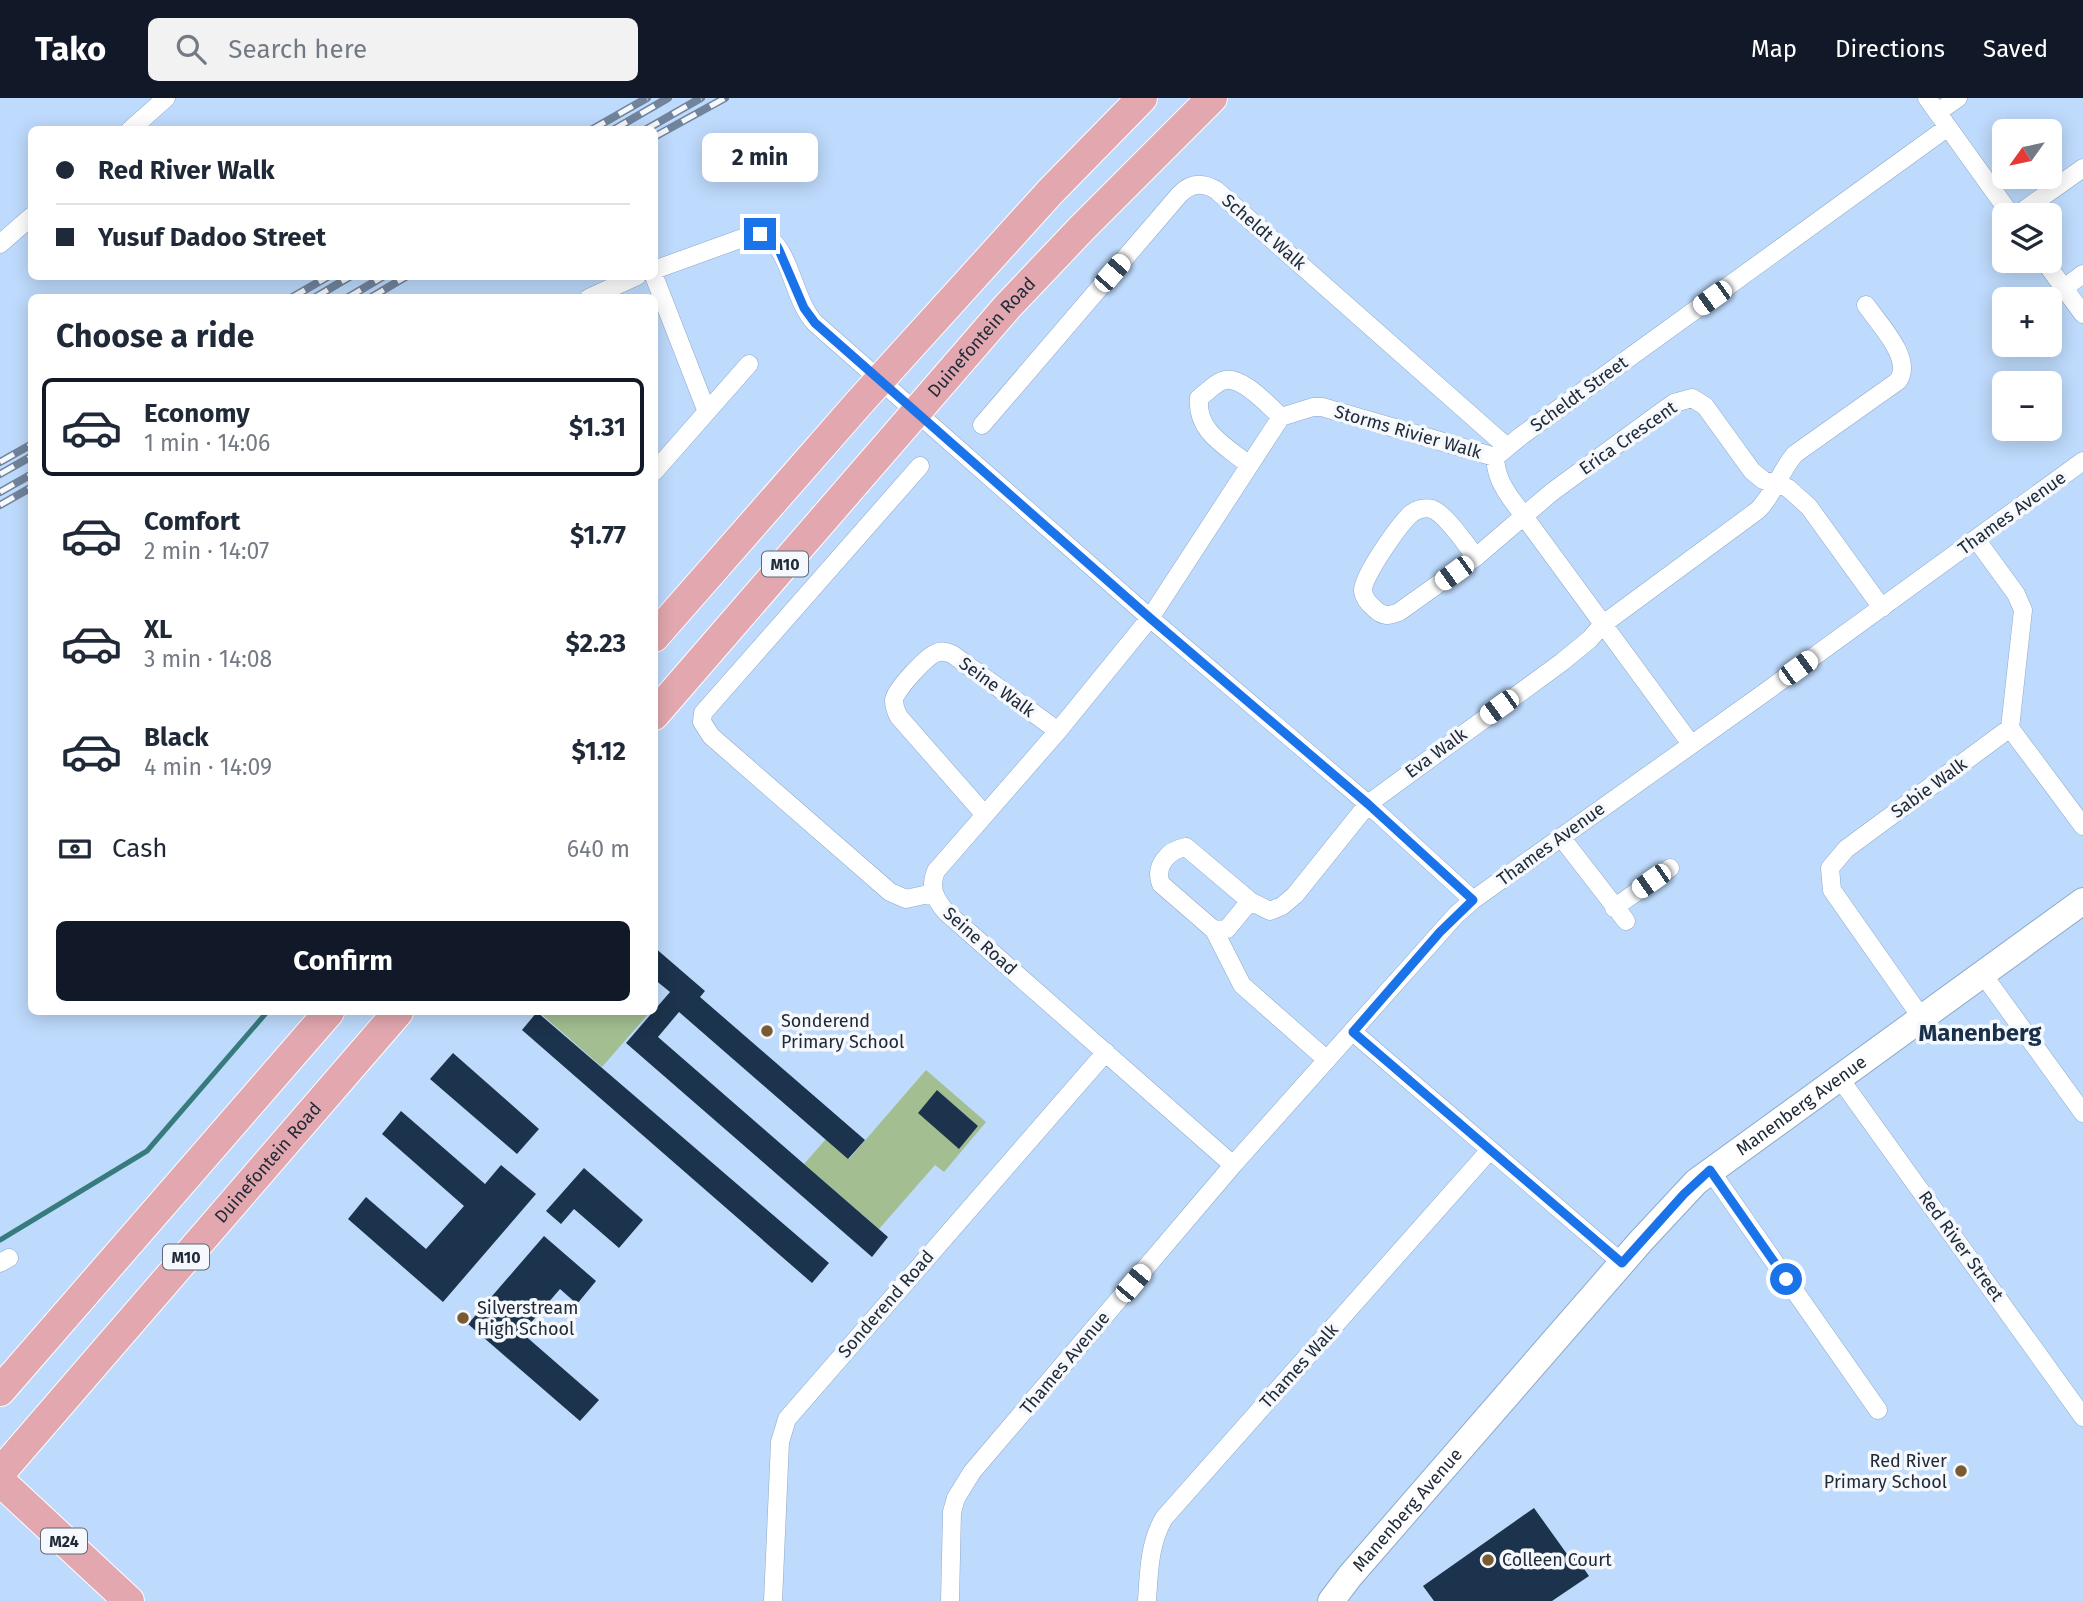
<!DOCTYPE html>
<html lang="en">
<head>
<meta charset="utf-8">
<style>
	body { margin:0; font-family:"Fira Sans",sans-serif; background:#f2f2f3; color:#1f2937; height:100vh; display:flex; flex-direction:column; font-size:26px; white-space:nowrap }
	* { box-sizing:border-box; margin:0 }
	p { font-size:23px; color:#747a83 }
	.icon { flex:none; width:38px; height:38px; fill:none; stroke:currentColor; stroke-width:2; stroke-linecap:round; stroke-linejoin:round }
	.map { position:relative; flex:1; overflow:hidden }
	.side { position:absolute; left:28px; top:196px; width:630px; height:721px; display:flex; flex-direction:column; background:#fff; border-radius:10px; box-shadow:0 4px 18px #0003 }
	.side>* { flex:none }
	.top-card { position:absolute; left:28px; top:28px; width:630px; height:154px; border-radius:10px; box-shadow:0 4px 18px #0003; display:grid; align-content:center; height:154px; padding:0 28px; background:#fff }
	.needle { width:46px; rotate:237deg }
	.tools { position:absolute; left:1992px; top:21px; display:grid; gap:14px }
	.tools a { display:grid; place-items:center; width:70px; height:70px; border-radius:10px; background:#fff; box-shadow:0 4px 18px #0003; font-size:35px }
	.end { position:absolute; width:32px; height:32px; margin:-16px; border:9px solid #1a73e8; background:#fff; box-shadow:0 0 0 4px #fff }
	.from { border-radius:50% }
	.bubble { position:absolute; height:49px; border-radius:10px; background:#fff; box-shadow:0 4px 18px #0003; font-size:23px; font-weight:700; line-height:49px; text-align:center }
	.car { position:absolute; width:21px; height:42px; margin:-21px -10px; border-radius:9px; box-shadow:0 0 5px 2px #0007; background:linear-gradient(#fff 24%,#345 0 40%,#fff 0 76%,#345 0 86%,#fff 0) }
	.top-card b { display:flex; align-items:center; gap:24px; height:66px; font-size:26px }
	.top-card b+b { border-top:2px solid #e0e1e3 }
	.top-card i { width:18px; height:18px; background:#1f2937 }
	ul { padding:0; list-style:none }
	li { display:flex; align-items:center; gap:21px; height:98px; margin:0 14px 10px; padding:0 14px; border:4px solid transparent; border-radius:10px }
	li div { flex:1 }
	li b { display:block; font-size:26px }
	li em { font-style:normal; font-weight:700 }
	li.active { border-color:#111827 }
	li>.icon { width:63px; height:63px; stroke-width:1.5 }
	h2 { padding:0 28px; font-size:32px; line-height:84px }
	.pay { display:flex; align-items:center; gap:18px; height:77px; padding:0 28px; font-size:26px }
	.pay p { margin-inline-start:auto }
	.button { display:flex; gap:14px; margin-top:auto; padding:14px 28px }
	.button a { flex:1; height:80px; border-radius:10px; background:#111827; color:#fff; font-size:28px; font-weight:700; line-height:80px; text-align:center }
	header { display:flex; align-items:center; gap:42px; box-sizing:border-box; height:98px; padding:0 35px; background:#111827; color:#fff }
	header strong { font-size:33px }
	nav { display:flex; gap:38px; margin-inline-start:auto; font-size:24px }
	.search { width:490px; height:63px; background:#f2f2f3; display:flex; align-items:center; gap:18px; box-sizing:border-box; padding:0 24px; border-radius:10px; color:#747a83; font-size:26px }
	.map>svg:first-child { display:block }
</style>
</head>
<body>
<header>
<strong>Tako</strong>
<div class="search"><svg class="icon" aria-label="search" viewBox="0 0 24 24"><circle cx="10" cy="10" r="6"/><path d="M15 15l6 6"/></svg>Search here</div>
<nav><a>Map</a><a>Directions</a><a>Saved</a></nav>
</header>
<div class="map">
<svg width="2083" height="1503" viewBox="0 0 2083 1503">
	<rect width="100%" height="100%" fill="#bedafc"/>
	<path fill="#a3bf91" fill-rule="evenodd" d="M 539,914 L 650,914 L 602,969 Z
		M 926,972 L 986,1024 L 944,1074 L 935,1067 L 879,1131 L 804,1066 L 826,1041 L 849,1061 ZM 938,993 L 978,1028 L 959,1050 Z"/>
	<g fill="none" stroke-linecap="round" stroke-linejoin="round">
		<path stroke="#377b7d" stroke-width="5" d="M 0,1142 L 147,1053 L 267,914"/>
	</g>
	<path fill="#1c334d" d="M 654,849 L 705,893 L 700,899 L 865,1042 L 848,1061 L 679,914 L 658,939 L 888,1139 L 872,1159 L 626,945 L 670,894 L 654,881 Z
		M 537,914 L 829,1165 L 812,1185 L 522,932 Z
		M 453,955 L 539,1031 L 517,1056 L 430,981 Z
		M 937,992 L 978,1028 L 959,1051 L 918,1015 Z
		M 401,1013 L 485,1086 L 501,1067 L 536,1096 L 443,1204 L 348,1121 L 366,1099 L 426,1151 L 464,1108 L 382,1036 Z
		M 584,1070 L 643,1122 L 619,1150 L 574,1111 L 561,1126 L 546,1113 Z
		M 544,1138 L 596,1183 L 577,1206 L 560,1191 L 522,1235 L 599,1302 L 580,1323 L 468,1226 Z
		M 1534,1410 L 1567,1456 L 1571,1452 L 1589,1478 L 1552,1503 L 1434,1503 L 1423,1488 Z"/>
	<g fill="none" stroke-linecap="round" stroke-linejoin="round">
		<g stroke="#8ea9c9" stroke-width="19">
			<path id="street" d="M 1927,0 L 2011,117
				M 1938,14 L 1958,0
				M 130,32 L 166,0
				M 2017,117 L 2083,70
				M 0,146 L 32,118
				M 2044,163 L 2083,216
				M 654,172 L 751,137 L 767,138 C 792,157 793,201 815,225 L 1150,520 L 1368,706 L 1473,802
				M 654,178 L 707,314
				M 2064,190 L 2083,176
				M 589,200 L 637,178
				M 982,327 L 1179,97 C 1190,85 1202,84 1216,92 L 1507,349
				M 1498,357 L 1521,338 L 1948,29
				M 1495,359 C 1496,377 1502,388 1512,402 L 1691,646
				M 1249,367 C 1226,348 1196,334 1199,300 C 1206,295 1214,286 1222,283 C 1240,275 1268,307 1281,319
				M 920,368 L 703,615 L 702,624 L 711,638 L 890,794 L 906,801 L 933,795
				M 654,374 L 749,266
				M 1476,459 C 1466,447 1446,416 1432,411 C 1425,409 1418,411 1412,415 C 1400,425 1362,479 1363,493 C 1364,500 1370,507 1375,511 C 1383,519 1389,518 1399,514 L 1476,459 L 1552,394 L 1664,312 L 1674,305 L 1692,300 L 1705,308 L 1752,373 L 1763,382 L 1788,390 L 1809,409 L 1882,510
				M 2010,630 L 2083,728
				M 985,717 L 899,619 C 896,614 894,609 894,602 C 895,592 926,559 936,555 C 942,552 947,554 952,556 L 1058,633
				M 1561,739 L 1626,823
				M 1250,803 L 1227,831 L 1214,832 L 1161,786 C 1154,768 1168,752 1186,749 L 1250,803 L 1270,813 L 1282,808 L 1295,797 L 1368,706 L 1562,564 L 1590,541 L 1602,527 L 1758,412 C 1775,395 1780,373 1795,356 L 1898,283 C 1914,261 1878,225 1866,207
				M 1614,810 L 1670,770
				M 1214,832 L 1242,887 L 1327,962
				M 1982,875 L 2083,1015
				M 1921,919 L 1832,792 L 1830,770 L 1846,751 L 2010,630 L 2023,512 L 2016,496 L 1976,441
				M 1353,934 L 1622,1165
				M 1838,978 L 2083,1319
				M 1233,1067 L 946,814 C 935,801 929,790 936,773 L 1058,633 L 1150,520 L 1281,319 L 1313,309 L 1322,309 L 1495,359
				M 1710,1072 L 1878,1312
				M 0,1165 L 9,1160
				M 773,1503 L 780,1344 L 787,1321 L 1106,954
				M 950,1503 L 952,1414 L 956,1400 L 972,1374 L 1233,1067 L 1456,817 L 1473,802 L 1757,600 L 2083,363
				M 1147,1503 C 1149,1474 1149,1446 1164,1420 L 1490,1052"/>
		</g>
		<g stroke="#8ea9c9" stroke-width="28">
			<g id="secondary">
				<path id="s1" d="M 1331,1503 L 1350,1478 L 1641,1143 L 1696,1084 L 2083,803"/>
			</g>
		</g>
		<g stroke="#fff" stroke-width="32">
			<g id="primary">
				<path d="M 654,539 L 858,306 L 1050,94 L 1142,0"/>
				<path id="s2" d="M 654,617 L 1007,209 L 1082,130 L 1212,0"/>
				<path d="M 0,1293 L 329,914"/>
				<path id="s3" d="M 0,1375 L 398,914"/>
				<path d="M 0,1383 L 129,1503"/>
			</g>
		</g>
		<use href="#street" stroke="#fff" stroke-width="18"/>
		<use href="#secondary" stroke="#fff" stroke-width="26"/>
		<use href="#primary" stroke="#e3a8af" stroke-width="30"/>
		<g stroke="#71849c" stroke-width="8">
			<path id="rail" d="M 591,32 L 647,0
				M 613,32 L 668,0
				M 645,32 L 701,0
				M 654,39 L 725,0
				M 291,200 L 329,178
				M 314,200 L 351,178
				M 347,200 L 384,178
				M 370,200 L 407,178
				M 0,364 L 32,346
				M 0,376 L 32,358
				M 0,394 L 32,376
				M 0,407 L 32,389"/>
		</g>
		<use href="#rail" stroke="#f5f8fc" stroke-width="5" stroke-dasharray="16" stroke-linecap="butt"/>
	</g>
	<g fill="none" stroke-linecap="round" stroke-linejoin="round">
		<path stroke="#1a73e8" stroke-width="9" d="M 760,136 L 774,143 L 779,152 L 804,210 L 815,225 L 1150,520 L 1368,706 L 1473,802 L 1440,834 L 1353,934 L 1622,1165 L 1684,1096 L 1710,1072 L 1786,1181"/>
	</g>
	<g fill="#7a5a30" stroke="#f5f8fc" stroke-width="2.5">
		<circle cx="767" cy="933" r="7"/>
		<circle cx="463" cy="1220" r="7"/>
		<circle cx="1961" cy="1373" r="7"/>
		<circle cx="1488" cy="1462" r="7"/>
	</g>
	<g text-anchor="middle" stroke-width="7" stroke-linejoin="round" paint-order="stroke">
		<g fill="#f5f8fc" stroke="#616873" stroke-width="2">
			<rect x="762" y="453.5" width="46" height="25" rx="5"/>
			<rect x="163" y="1146.5" width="46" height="25" rx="5"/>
			<rect x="41" y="1430.5" width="46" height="25" rx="5"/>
		</g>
		<g font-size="16" font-weight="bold" fill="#212b38">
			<text x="785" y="472">M10</text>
			<text x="186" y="1165">M10</text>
			<text x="64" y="1449">M24</text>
		</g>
		<g font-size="18" fill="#212b38" stroke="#f5f8fc">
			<text transform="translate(1264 134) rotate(41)" y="6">Scheldt Walk</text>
			<text dy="6" stroke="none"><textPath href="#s2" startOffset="500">Duinefontein Road</textPath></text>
			<text transform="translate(1579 296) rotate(-36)" y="6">Scheldt Street</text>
			<text transform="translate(1408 334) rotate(16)" y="6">Storms Rivier Walk</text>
			<text transform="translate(1628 340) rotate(-35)" y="6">Erica Crescent</text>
			<text transform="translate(2012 415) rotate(-36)" y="6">Thames Avenue</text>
			<text transform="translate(997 589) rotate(36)" y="6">Seine Walk</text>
			<text transform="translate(1436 655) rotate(-36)" y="6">Eva Walk</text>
			<text transform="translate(1929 690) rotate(-36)" y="6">Sabie Walk</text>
			<text transform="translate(1551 746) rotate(-36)" y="6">Thames Avenue</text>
			<text transform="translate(980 843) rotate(42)" y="6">Seine Road</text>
			<text dy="6" stroke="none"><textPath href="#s1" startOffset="686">Manenberg Avenue</textPath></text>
			<text dy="6" stroke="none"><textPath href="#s3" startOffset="410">Duinefontein Road</textPath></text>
			<text transform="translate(1961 1148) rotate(54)" y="6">Red River Street</text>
			<text transform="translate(886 1206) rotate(-49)" y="6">Sonderend Road</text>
			<text transform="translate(1065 1265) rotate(-50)" y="6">Thames Avenue</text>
			<text transform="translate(1299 1268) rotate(-48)" y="6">Thames Walk</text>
			<text dy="6" stroke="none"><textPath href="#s1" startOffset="119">Manenberg Avenue</textPath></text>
		</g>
		<g font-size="18" fill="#212b38" stroke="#f5f8fc" text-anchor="start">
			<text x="781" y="929">Sonderend<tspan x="781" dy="21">Primary School</tspan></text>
			<text x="477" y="1216">Silverstream<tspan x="477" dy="21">High School</tspan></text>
			<text x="1947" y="1369" text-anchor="end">Red River<tspan x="1947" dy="21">Primary School</tspan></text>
			<text x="1502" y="1468">Colleen Court</text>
		</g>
		<g font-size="24" font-weight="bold" fill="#19304a" stroke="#f5f8fc">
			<text x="1980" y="943">Manenberg</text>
		</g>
	</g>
</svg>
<div class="tools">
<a><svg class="needle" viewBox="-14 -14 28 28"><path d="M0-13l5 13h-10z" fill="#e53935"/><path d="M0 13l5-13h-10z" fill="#747a83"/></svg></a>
<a><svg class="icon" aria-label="layers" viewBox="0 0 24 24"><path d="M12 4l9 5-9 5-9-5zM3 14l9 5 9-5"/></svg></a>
<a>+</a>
<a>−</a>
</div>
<i class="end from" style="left:1786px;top:1181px"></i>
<i class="end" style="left:760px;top:136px"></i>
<div class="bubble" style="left:702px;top:35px;width:116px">2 min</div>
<i class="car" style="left:1112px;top:175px;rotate:41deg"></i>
<i class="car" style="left:1712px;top:200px;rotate:234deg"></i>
<i class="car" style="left:1454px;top:475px;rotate:234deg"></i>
<i class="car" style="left:1798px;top:570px;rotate:54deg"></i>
<i class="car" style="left:1499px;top:609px;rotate:234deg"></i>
<i class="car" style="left:1651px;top:783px;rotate:235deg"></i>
<i class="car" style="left:1133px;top:1185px;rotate:40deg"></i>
<div class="top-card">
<b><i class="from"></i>Red River Walk</b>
<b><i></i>Yusuf Dadoo Street</b>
</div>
<section class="side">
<h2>Choose a ride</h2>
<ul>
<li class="active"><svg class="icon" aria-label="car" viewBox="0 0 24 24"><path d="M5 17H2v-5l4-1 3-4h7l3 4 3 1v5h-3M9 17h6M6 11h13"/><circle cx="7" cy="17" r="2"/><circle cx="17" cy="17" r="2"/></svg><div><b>Economy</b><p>1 min · 14:06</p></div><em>$1.31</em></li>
<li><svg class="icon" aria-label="car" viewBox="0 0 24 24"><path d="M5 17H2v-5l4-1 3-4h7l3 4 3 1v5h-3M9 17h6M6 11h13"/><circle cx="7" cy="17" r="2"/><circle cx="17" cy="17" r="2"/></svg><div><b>Comfort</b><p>2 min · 14:07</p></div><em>$1.77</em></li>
<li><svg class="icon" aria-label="car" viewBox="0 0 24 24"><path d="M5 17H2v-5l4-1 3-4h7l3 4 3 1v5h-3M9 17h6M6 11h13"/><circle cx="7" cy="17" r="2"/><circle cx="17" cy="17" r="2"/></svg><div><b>XL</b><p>3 min · 14:08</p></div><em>$2.23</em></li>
<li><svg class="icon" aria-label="car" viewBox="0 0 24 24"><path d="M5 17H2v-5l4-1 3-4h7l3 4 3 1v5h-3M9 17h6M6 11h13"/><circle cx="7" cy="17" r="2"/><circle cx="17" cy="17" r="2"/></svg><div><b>Black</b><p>4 min · 14:09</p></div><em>$1.12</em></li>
</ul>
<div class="pay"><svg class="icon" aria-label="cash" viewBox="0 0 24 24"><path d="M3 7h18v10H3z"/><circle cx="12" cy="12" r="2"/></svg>Cash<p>640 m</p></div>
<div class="button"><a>Confirm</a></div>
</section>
</div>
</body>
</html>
